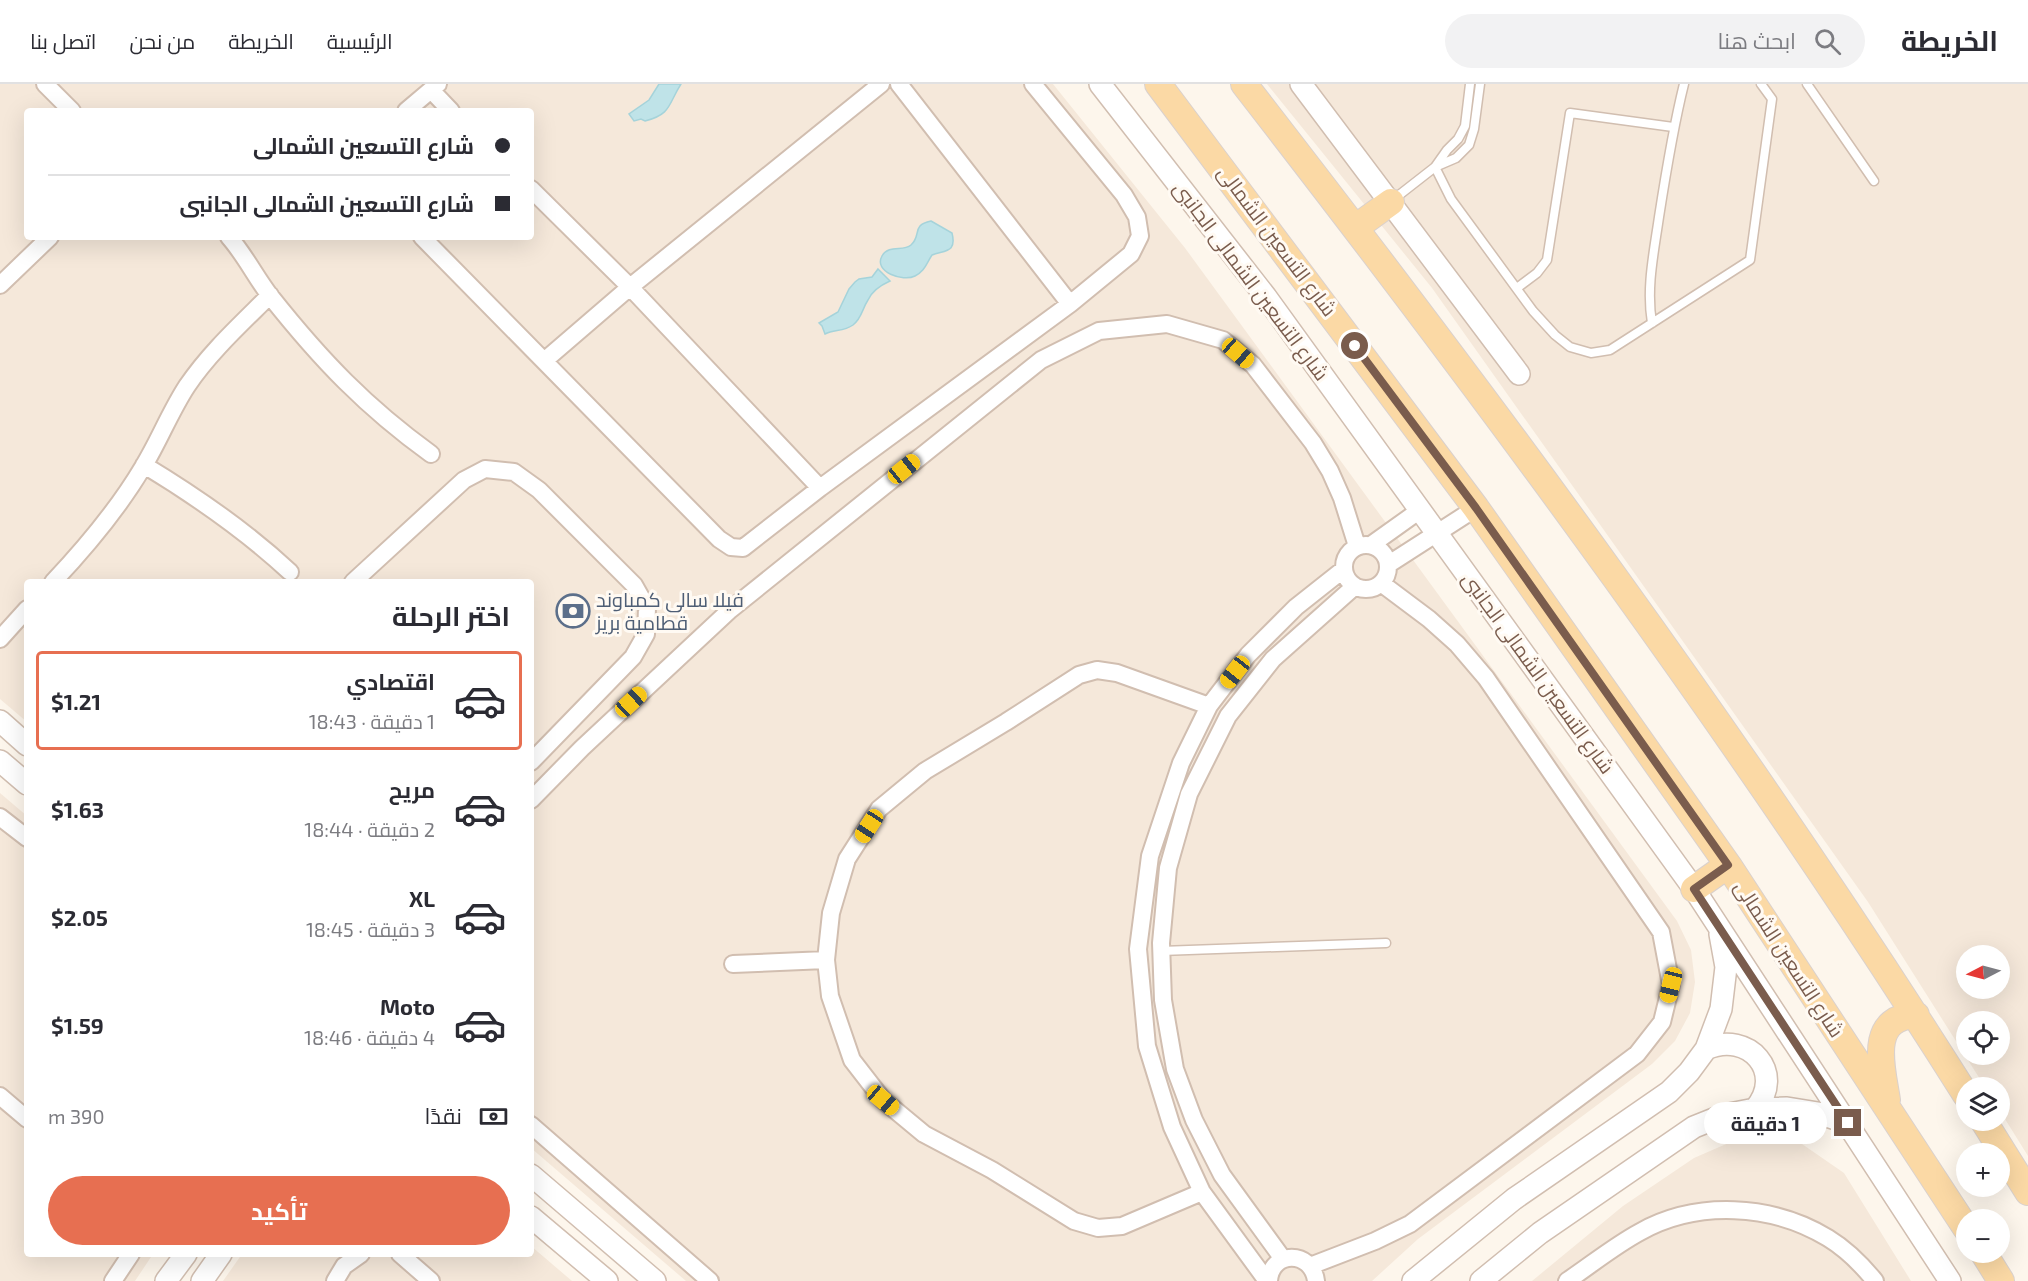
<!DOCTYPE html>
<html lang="ar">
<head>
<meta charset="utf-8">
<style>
	body { margin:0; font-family:"Exo 2",Cairo,sans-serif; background:#f2f2f3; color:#2b2b33; direction:rtl; height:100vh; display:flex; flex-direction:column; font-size:22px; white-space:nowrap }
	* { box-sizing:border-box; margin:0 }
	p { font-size:20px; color:#7c7c81 }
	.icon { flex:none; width:33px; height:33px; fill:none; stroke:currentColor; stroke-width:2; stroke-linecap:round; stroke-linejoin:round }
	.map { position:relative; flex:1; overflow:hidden; direction:ltr }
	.sheet { position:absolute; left:24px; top:495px; width:510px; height:678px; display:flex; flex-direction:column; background:#fff; border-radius:6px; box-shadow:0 6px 24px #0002; direction:rtl }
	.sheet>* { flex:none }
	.hud { position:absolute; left:24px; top:24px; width:510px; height:132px; border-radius:6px; box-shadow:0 6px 24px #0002; direction:rtl; display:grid; align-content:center; height:132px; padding:0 24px; background:#fff }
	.needle { width:39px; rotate:264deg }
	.buttons { position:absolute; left:1956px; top:861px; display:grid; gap:12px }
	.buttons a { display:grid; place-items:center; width:54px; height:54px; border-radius:50%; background:#fff; box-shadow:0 6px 24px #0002; font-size:30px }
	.end { position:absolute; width:27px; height:27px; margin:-14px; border:8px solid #7a5c4d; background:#fff; box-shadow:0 0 0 3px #fff }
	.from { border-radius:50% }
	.bubble { position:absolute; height:42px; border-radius:21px; background:#fff; box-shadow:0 6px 24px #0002; font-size:20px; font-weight:700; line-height:42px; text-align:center; direction:rtl }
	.car { position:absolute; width:18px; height:36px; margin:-18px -9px; border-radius:8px; box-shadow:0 0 4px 2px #0007; background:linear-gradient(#f5c518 24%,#345 0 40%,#f5c518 0 76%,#345 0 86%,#f5c518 0) }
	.hud b { display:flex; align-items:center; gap:21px; height:57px; font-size:22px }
	.hud b+b { border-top:2px solid #e1e1e2 }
	.hud i { width:15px; height:15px; background:#2b2b33 }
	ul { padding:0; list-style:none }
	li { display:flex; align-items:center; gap:18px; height:99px; margin:0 12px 9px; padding:0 12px; border:3px solid transparent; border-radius:6px }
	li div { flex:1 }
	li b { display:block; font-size:22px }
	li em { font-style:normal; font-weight:700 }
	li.selected { border-color:#e76f51 }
	li>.icon { width:54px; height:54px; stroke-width:1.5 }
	h2 { padding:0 24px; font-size:27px; line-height:72px }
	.pay { display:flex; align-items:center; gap:15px; height:66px; padding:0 24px; font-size:22px }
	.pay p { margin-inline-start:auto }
	.primary-button { display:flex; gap:12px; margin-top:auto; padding:12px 24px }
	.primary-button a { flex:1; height:69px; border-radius:36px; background:#e76f51; color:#fff; font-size:24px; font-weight:700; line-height:69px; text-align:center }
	header { display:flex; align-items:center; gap:36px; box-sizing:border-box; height:84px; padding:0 30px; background:#fff; border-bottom:2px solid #e1e1e2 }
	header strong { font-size:28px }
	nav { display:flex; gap:33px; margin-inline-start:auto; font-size:21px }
	.search { width:420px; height:54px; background:#f2f2f3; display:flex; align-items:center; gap:15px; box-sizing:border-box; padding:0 21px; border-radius:33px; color:#7c7c81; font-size:22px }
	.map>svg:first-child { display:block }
</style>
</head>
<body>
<header>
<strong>الخريطة</strong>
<div class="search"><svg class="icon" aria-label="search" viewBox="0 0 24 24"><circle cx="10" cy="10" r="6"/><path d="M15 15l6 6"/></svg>ابحث هنا</div>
<nav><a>الرئيسية</a><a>الخريطة</a><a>من نحن</a><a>اتصل بنا</a></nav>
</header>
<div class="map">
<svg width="2028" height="1197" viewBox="0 0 2028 1197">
	<rect width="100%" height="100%" fill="#fdf6ec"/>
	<path fill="#f5e8da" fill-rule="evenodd" d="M 0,0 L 1053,0 L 1185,164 L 1677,837 L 1691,866 L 1695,898 L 1690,929 L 1675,957 L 1652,980 L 1418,1155 L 1372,1197 L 686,1197 L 531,1064 L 531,498 L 27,498 L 27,638 L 0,615 ZM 27,27 L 531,27 L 531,153 L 27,153 Z
		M 1267,0 L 2028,0 L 2028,1072 L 2000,1027 L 2000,1004 L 1985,1003 L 1868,818 L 1432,204 ZM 1966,872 L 2000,872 L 2000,904 L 1966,904 ZM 1966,938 L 2000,938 L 2000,970 L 1966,970 Z
		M 0,709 L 27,732 L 27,1170 L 153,1170 L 135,1197 L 0,1197 Z
		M 1740,1054 L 1785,1056 L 1802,1060 L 1844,1089 L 1911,1197 L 1532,1197 L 1623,1122 L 1694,1074 Z
		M 531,1162 L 572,1197 L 223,1197 L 242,1170 L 531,1170 Z"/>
	<path fill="#bfe3e8" stroke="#a5d3da" stroke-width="1.5" d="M 659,0 L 681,0 C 668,20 672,30 645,37 L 641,35 L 634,37 L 629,30 L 649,16 Z
		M 931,137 L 952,149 C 957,169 945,166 932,171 C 926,180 925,187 915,192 C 903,198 873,188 882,172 C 889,160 903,168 911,161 C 922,151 911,141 931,137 Z
		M 878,185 L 890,197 C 881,201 872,207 868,216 C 862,225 862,234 853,241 C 843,248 834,245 825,250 L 822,242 L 819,239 L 838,228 L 849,205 L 855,198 L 859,195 L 872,193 Z"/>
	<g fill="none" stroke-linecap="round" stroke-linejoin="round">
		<g stroke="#d1beb0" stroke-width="11">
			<path id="service" d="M 1807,0 L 1874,97
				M 1435,83 L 1451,115 L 1533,227 L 1555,251 L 1570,263 L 1591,269 L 1610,266 L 1750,176 L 1772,15 L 1761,0
				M 1435,83 L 1447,66 L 1458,55 L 1465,42 L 1470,0
				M 1394,115 L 1435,83 L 1456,74 L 1469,61 L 1474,45 L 1480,0
				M 1517,204 L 1537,189 L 1547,176 L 1570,29 L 1673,43
				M 1652,239 C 1646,204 1654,168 1659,133 C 1666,88 1673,44 1684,0
				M 1161,867 L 1386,859"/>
		</g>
		<g stroke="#d1beb0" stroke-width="20">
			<path id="minor" d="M 45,0 L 72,27
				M 899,0 L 1070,220
				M 431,6 L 451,27
				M 406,27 L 438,0
				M 531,105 L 630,203 L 820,404
				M 229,153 C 245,171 256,194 271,213 C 321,276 366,323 431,370
				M 422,153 L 719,455 L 731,463 L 743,464 L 820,404 L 1070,220 L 1131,170 L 1140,152 L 1137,133 L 1124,111 L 1033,0
				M 0,201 L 50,153
				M 544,277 L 630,203 L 881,0
				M 144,381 C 197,413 245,446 290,488
				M1344 483a22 22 0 1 1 44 0a22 22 0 1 1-44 0Z
				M 1371,461 L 1420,426
				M 1389,480 L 1476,424
				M 53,498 C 87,462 118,425 143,383 C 159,357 170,328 187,302 C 210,268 241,240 270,211
				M 353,498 L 464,396 L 485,385 L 514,388 L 539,406 L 634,501 L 647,524 L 646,550 L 633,573 L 531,678
				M 0,555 L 27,525
				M 531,716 L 582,664 L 730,526 L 1041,276 L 1099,247 L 1167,240 L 1223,256 L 1253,281 L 1313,359 L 1330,387 L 1342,414 L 1357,462
				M 0,733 L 27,754
				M 733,880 L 826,876
				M 0,1012 L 27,1035
				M 531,1041 L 710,1197
				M 1202,1108 L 1122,1142 L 1098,1144 L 1074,1137 L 992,1086 L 924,1050 L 883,1016 L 852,976 L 830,912 L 826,876 L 831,829 L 847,775 L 879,725 L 925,687 L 1006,638 L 1079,591 L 1097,586 L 1117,589 L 1209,622
				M 400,1170 L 431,1197
				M 1283,1175 L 1222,1091 L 1194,1036 L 1175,985 L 1163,916 L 1161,859 L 1168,784 L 1189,710 L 1228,632 L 1273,575 L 1355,502
				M 1310,1182 L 1375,1157 L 1410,1140 L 1637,970 L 1662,938 L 1671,901 L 1661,848 L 1486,594 L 1457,560 L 1429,535 L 1381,499
				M 113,1197 L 131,1170
				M 335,1197 L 344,1182 L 361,1170
				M 1267,1197 L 1202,1108 L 1172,1043 L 1147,962 L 1138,865 L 1150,772 L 1181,679 L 1209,622 L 1248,571 L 1296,523 L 1344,485
				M 1269,1197 C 1271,1166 1312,1166 1316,1197
				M 1567,1197 C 1591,1181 1614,1162 1640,1148 C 1697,1116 1772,1120 1828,1154 C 1846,1165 1862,1181 1875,1197"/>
		</g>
		<g stroke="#d1beb0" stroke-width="24">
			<path id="tertiary" d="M 1100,0 L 1266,213 L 1694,805 L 1950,1197
				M 1301,0 L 1519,290
				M 0,637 L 27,661
				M 0,677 L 27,700
				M 1706,965 C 1749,946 1786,989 1755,1025
				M 531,1091 L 655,1197
				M 531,1133 L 607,1197
				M 166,1197 L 186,1170
				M 202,1197 L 221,1170
				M 1413,1197 L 1514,1115 L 1669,1008 L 1689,988 L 1706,965 L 1721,925 L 1726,883 L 1720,850
				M 1481,1197 L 1540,1149 L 1694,1043 L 1724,1031 L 1755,1025 L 1787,1024 L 1818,1029 L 1848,1039"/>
		</g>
		<g stroke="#dad1cd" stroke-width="28">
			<path id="primary" d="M 1158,0 L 1476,424 L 1728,781 L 1966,1144
				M 1244,0 C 1498,327 1745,661 1966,1011
				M 1355,144 L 1391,118
				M 1694,805 L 1728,781
				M 1887,1016 C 1882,983 1867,934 1916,931
				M 1983,1036 L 2028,1108
				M 1983,1168 L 2001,1197"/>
		</g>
		<use href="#service" stroke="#fff" stroke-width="8"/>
		<use href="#minor" stroke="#fff" stroke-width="16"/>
		<use href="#tertiary" stroke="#fff" stroke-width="21"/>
		<use href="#primary" stroke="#fbd9a5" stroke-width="26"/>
	</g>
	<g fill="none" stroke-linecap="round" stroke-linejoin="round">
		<path stroke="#7a5c4d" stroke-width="8" d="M 1355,262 L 1476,424 L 1728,781 L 1694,805 L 1848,1039"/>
	</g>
	<defs>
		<g id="bank-ring" transform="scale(1.725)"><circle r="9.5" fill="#fffaf3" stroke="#5c6f8a" stroke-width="1.5"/><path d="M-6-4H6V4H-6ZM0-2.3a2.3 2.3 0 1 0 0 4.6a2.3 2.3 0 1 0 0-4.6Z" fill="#5c6f8a"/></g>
	</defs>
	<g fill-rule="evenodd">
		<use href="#bank-ring" x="573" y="527"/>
	</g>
	<g text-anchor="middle" stroke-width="6" stroke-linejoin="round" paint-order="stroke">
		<g font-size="20" fill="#7a5c4d" stroke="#fffaf3">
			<text transform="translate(1277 157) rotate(53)" y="7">شارع التسعين الشمالى</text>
			<text transform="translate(1251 197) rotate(53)" y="7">شارع التسعين الشمالى الجانبى</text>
			<text transform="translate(1538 589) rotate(54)" y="7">شارع التسعين الشمالى الجانبى</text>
			<text transform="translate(1789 875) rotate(57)" y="7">شارع التسعين الشمالى</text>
		</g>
		<g font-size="20" fill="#4e5e75" stroke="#fffaf3" text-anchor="start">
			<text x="596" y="523">فيلا سالى كمباوند<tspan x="596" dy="23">قطامية بريز</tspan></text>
		</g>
	</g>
</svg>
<div class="buttons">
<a><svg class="needle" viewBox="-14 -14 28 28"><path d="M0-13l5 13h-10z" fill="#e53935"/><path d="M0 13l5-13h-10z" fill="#7c7c81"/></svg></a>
<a><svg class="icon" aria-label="locate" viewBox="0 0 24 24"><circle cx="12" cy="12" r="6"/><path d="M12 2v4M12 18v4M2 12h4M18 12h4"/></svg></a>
<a><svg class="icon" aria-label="layers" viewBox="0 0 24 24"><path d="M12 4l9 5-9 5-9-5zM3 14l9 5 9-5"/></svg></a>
<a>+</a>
<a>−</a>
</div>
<i class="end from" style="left:1355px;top:262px"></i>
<i class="end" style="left:1848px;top:1039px"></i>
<div class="bubble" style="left:1704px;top:1018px;width:123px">1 دقيقة</div>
<i class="car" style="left:1238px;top:269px;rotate:131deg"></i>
<i class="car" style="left:904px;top:385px;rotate:51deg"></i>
<i class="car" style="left:1235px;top:588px;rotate:218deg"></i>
<i class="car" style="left:631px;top:618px;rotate:47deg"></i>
<i class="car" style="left:869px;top:742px;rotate:213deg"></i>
<i class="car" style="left:1671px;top:901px;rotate:194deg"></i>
<i class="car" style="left:883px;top:1016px;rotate:130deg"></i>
<div class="hud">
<b><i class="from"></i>شارع التسعين الشمالى</b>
<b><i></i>شارع التسعين الشمالى الجانبى</b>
</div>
<section class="sheet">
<h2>اختر الرحلة</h2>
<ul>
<li class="selected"><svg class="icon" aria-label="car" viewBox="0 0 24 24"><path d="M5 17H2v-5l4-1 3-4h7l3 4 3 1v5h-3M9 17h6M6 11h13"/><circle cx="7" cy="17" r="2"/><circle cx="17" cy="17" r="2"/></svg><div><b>اقتصادي</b><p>1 دقيقة · 18:43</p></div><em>$1.21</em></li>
<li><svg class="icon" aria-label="car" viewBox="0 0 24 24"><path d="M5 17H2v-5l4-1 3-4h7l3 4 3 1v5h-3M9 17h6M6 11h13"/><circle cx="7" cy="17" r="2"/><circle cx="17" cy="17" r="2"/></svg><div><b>مريح</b><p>2 دقيقة · 18:44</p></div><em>$1.63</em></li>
<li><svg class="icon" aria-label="car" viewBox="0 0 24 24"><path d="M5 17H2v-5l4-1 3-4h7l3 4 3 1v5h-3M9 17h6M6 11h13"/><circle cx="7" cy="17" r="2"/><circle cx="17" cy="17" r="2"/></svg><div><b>XL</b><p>3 دقيقة · 18:45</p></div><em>$2.05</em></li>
<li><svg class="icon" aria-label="car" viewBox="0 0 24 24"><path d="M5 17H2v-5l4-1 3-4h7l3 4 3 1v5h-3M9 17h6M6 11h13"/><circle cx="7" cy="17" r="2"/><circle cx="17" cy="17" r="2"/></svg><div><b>Moto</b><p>4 دقيقة · 18:46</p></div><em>$1.59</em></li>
</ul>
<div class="pay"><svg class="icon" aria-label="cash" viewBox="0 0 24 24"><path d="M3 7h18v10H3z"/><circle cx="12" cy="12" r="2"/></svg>نقدًا<p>390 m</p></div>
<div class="primary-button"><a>تأكيد</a></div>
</section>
</div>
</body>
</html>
